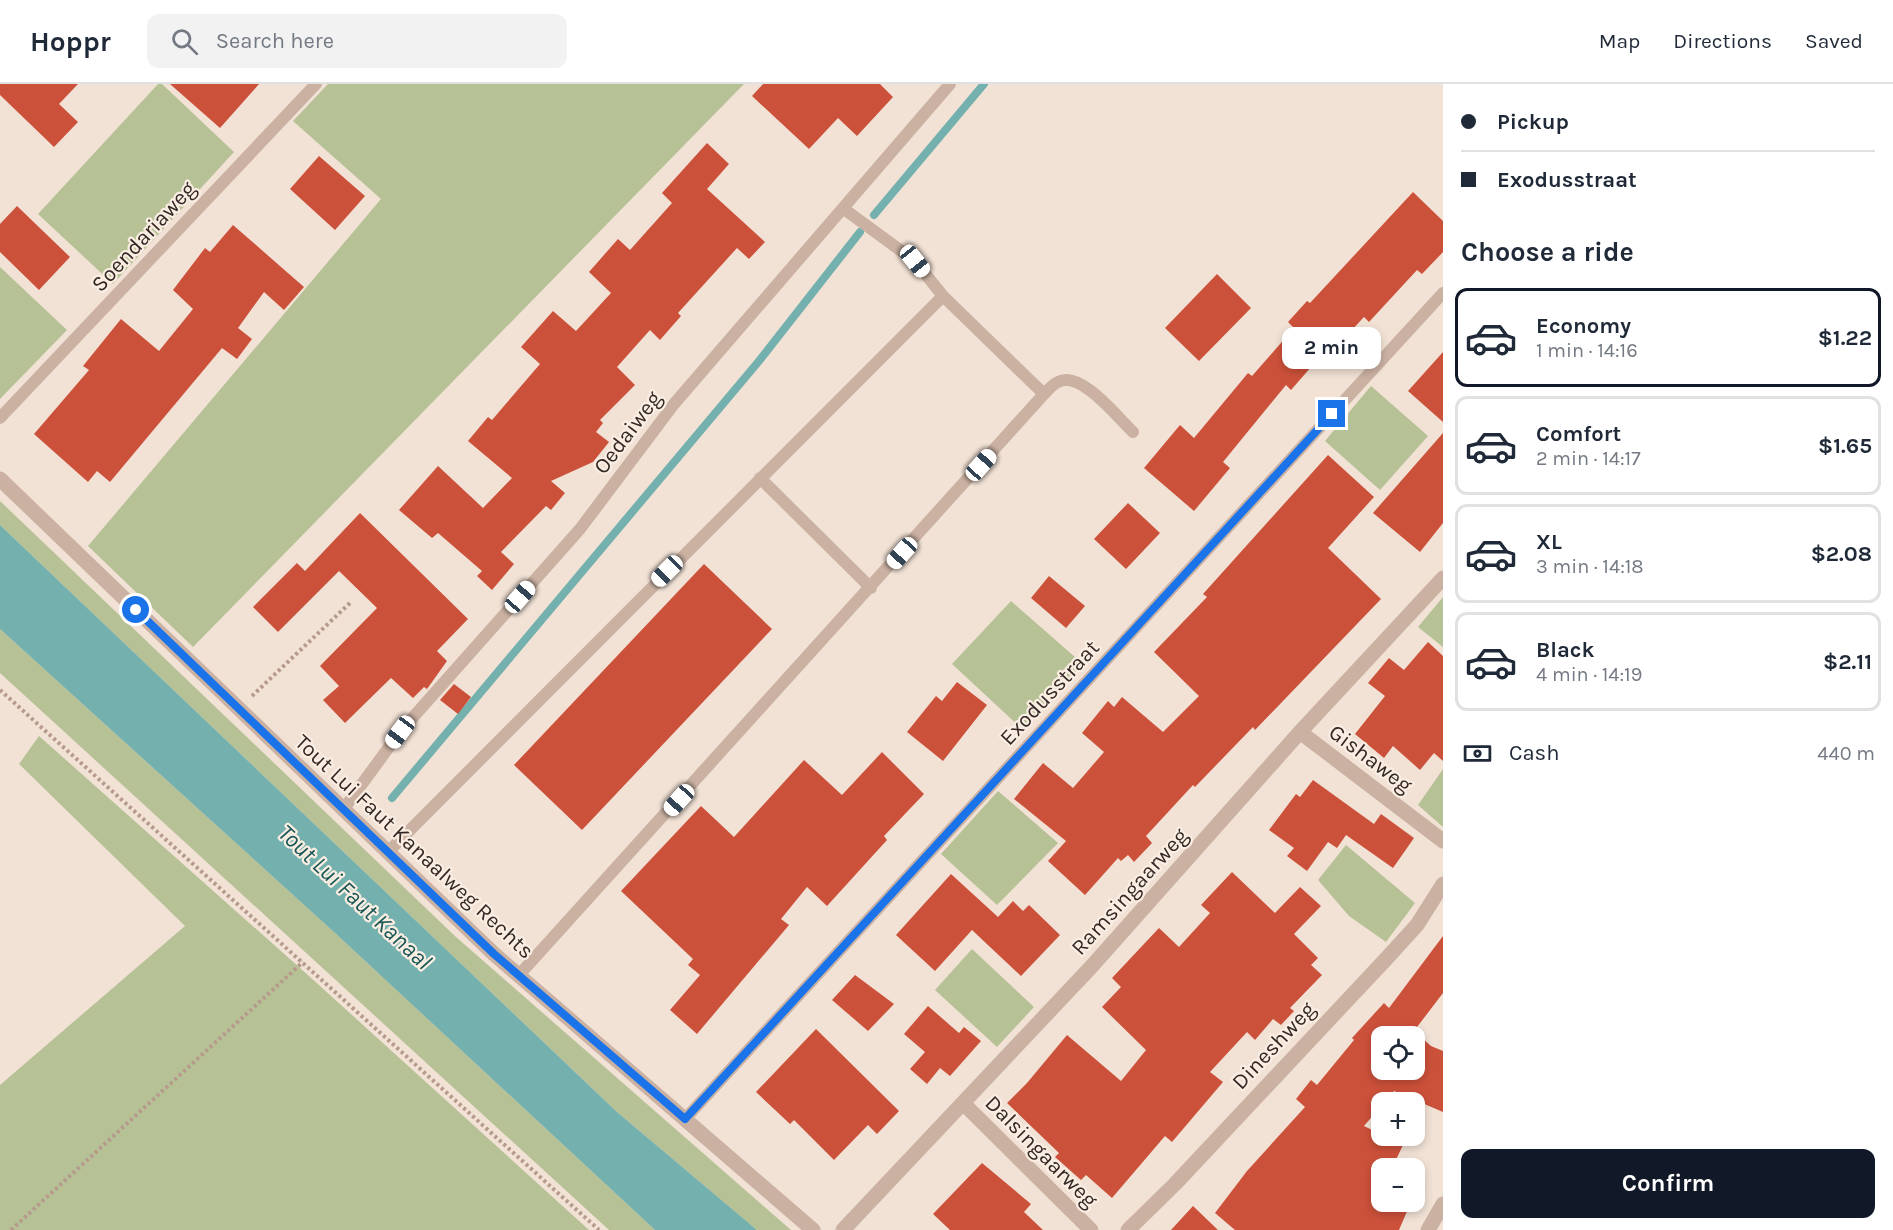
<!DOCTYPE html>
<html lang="en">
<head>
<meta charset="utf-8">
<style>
	body { margin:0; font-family:Karla,sans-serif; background:#f2f2f3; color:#1f2937; height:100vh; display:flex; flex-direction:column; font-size:22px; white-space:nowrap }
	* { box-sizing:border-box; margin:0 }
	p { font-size:20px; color:#747a83 }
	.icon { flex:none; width:33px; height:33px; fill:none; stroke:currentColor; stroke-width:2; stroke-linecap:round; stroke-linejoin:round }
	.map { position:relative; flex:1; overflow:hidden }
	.drawer { display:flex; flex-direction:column; background:#fff; width:450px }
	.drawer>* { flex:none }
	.hud { display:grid; align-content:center; height:132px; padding:0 18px; background:#fff }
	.controls { position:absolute; left:1371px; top:942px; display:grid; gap:12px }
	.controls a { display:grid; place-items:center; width:54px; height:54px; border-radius:12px; background:#fff; box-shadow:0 3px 9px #0003; font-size:30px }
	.end { position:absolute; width:27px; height:27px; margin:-14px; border:8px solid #1a73e8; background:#fff; box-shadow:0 0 0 3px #fff }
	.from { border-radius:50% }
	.bubble { position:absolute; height:42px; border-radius:12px; background:#fff; box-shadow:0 3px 9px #0003; font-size:20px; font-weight:700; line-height:42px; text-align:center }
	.car { position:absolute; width:18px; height:36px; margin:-18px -9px; border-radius:8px; box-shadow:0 0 4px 2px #0007; background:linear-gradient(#fff 24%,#345 0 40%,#fff 0 76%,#345 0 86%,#fff 0) }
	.hud b { display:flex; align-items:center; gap:21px; height:57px; font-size:22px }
	.hud b+b { border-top:2px solid #e0e1e3 }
	.hud i { width:15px; height:15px; background:#1f2937 }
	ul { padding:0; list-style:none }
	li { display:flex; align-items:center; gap:18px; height:99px; margin:0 12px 9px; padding:0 6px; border:3px solid #e0e1e3; border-radius:12px }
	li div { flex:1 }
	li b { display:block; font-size:22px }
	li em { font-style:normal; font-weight:700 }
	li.active { border-color:#111827 }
	li>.icon { width:54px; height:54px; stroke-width:1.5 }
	h2 { padding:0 18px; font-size:27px; line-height:72px }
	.pay { display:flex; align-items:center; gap:15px; height:66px; padding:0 18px; font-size:22px }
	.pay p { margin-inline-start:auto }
	.button { display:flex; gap:12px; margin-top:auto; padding:12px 18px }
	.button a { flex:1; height:69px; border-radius:12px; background:#111827; color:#fff; font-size:24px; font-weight:700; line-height:69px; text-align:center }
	header { display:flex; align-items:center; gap:36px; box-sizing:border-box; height:84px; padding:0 30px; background:#fff; border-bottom:2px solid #e0e1e3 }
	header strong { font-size:28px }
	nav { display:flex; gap:33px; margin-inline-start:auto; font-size:21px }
	.search { width:420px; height:54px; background:#f2f2f3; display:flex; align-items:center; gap:15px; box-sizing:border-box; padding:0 21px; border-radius:12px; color:#747a83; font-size:22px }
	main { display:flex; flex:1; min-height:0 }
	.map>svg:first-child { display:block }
</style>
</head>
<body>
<header>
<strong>Hoppr</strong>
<div class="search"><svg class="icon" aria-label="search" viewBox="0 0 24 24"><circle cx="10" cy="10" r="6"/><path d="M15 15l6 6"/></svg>Search here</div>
<nav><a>Map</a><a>Directions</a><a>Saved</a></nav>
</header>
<main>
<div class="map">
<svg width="1443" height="1146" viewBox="0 0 1443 1146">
	<rect width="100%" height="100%" fill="#f2e2d6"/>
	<path fill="#b6c196" d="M 158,0 L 162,0 L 234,68 L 113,200 L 38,130 Z
		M 328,0 L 744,0 L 193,563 L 88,462 L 381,115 L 293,37 Z
		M 0,183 L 67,246 L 0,315 Z
		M 1371,302 L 1428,352 L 1380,406 L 1325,357 Z
		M 0,417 L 456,853 L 791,1146 L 757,1146 L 617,1028 L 0,441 Z
		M 1443,513 L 1443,563 L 1418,543 Z
		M 1011,517 L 1083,580 L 1022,645 L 952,580 Z
		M 0,545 L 335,849 L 655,1146 L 609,1146 L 0,589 Z
		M 39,652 L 309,892 L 589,1146 L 0,1146 L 0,1001 L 185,842 L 19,680 Z
		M 1443,685 L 1443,743 L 1418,721 Z
		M 998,707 L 1058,759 L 997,821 L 941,770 Z
		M 1346,761 L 1415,819 L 1386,858 L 1349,832 L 1318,796 Z
		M 972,865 L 1034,923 L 997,963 L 935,906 Z"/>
	<path fill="#74b0ad" d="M 0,441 L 617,1028 L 757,1146 L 655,1146 L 335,849 L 0,545 Z"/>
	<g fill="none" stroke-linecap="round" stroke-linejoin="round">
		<path stroke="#74b0ad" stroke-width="8" d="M 874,131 L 984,0
			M 392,714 L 759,277 L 860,148"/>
	</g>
	<path fill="#cc513a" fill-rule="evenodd" d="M 0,0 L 78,0 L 59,20 L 78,38 L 54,63 L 0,11 Z
		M 170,0 L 259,0 L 220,44 Z
		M 763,0 L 880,0 L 893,13 L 857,52 L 838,34 L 809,65 L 752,12 Z
		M 707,59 L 729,80 L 707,105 L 765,158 L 749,175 L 737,164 L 678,229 L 681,232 L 660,256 L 650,246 L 617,283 L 635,301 L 600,336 L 603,339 L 596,348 L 609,358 L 593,378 L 551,397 L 565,409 L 551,426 L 546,422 L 501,468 L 514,480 L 492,506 L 477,492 L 482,487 L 438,449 L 432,454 L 399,426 L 438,382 L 483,424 L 512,394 L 468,357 L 488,333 L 492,336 L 540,280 L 521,263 L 553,227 L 576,247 L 611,209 L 589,188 L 618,155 L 630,166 L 672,119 L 662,109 Z
		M 319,72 L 365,112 L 335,146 L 290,105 Z
		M 1413,108 L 1443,137 L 1443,168 L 1422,190 L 1417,186 L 1369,238 L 1364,233 L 1351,247 L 1346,243 L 1291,306 L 1286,301 L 1223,378 L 1230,384 L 1194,427 L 1144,384 L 1180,341 L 1194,354 L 1248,289 L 1252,292 L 1294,244 L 1288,238 L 1307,217 L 1310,219 Z
		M 17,122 L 70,173 L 39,206 L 0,168 L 0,140 Z
		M 233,141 L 304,203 L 284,226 L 264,208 L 238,244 L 252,255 L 237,275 L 222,264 L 110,398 L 97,387 L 88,398 L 34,350 L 89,286 L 83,282 L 121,235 L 159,267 L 193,225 L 173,206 L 205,164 L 210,168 Z
		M 1217,190 L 1251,224 L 1199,277 L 1165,244 Z
		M 1443,268 L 1443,338 L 1408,307 Z
		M 1443,349 L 1443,439 L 1420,468 L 1373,429 Z
		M 1328,371 L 1374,413 L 1328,464 L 1381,515 L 1255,646 L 1253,643 L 1195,703 L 1193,701 L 1146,752 L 1152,759 L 1134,778 L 1128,771 L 1121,777 L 1118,774 L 1085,811 L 1048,777 L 1066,757 L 1014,715 L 1043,679 L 1073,704 L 1104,668 L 1082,649 L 1108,617 L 1114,623 L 1122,613 L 1163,648 L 1199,612 L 1154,568 L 1207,513 L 1203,510 Z
		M 1128,419 L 1160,449 L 1126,485 L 1094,455 Z
		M 360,429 L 468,535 L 437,567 L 447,577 L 427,605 L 424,603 L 413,614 L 391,594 L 345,639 L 323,616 L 339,602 L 320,582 L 377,524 L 339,487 L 278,548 L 253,523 L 297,479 L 305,487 Z
		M 704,480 L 772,545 L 582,746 L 514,681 Z
		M 1049,492 L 1085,522 L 1066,544 L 1031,514 Z
		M 1428,558 L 1443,572 L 1443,677 L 1434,669 L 1420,686 L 1393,662 L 1384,674 L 1355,650 L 1385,612 L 1368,599 L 1389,574 L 1404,586 Z
		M 957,598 L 987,621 L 943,677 L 907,648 L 936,612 L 942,617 Z
		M 454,600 L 471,613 L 458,630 L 440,616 Z
		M 882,668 L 924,710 L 884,752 L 887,756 L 827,822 L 807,803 L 781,835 L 789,841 L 697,950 L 670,926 L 700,891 L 688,881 L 693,875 L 621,807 L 701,722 L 734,753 L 804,676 L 842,711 Z
		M 1313,696 L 1374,740 L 1381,730 L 1414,754 L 1393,784 L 1346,751 L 1337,764 L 1328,758 L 1307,787 L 1287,772 L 1294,764 L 1269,746 L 1296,710 L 1300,713 Z
		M 1232,788 L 1275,829 L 1300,803 L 1321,822 L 1294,850 L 1318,874 L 1311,881 L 1322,891 L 1290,924 L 1294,927 L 1281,941 L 1273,935 L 1255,956 L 1247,948 L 1210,988 L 1223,998 L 1172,1058 L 1165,1052 L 1112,1114 L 1086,1091 L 1081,1096 L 1055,1073 L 1059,1069 L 1007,1019 L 1027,999 L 1067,951 L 1121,997 L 1146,966 L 1102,923 L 1121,903 L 1112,894 L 1159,844 L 1179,863 L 1210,829 L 1201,821 Z
		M 951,790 L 998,833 L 1013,817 L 1023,827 L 1029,821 L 1060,851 L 1021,892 L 972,846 L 935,887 L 896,851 Z
		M 1443,852 L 1443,909 L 1414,947 L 1431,962 L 1443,967 L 1443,1028 L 1394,1007 L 1364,1042 L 1403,1061 L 1392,1084 L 1382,1084 L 1382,1118 L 1411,1118 L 1399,1146 L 1235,1146 L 1215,1129 L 1247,1087 L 1305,1023 L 1296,1015 L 1311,996 L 1317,1001 L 1354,956 L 1352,954 L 1384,919 L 1389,924 ZM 1382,952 L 1414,952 L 1414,986 L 1382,986 Z
		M 855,891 L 894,920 L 868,947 L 832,916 Z
		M 928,922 L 959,949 L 964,943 L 981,957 L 950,992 L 940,984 L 927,1000 L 910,985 L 925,968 L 904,950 Z
		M 816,945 L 899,1027 L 877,1050 L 868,1041 L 834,1076 L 794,1036 L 790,1040 L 756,1008 Z
		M 982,1079 L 1031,1120 L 1024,1128 L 1043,1146 L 950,1146 L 933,1130 Z
		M 1193,1122 L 1218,1146 L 1171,1146 Z"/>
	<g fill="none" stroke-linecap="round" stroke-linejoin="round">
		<path stroke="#b69a8c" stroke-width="4" stroke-dasharray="3 3" stroke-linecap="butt" d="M 0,606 L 599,1146
			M 252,612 L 351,518
			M 11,1146 L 303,878"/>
		<path stroke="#cab1a2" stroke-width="12" d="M 844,125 L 915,177 L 943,212 L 1044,310
			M 0,334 L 316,0
			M 760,394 L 871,504
			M 343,726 L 400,648 L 580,445 L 674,320 L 950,0
			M 387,769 L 943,212
			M 519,891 L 1044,310 C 1048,306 1053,300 1058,298 C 1081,286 1117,333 1133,348
			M 685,1035 L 1443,209"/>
		<path stroke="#cab1a2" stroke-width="15" d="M 1300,648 L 1443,757
			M 963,1019 L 1091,1146
			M 843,1146 L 1092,882 L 1300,648 L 1443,494
			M 1128,1146 L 1175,1100 L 1386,875 L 1417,841 L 1443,800
			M 1428,1146 L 1443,1120"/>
		<path stroke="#cab1a2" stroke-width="15" d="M 0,395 L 494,870 L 813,1146"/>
	</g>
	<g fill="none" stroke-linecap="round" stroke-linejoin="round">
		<path stroke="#1a73e8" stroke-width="8" d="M 136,526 L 494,870 L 685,1035 L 1332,330"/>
	</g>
	<g text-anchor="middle" stroke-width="4.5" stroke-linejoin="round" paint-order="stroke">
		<g font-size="22" fill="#342825" stroke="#faede2">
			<text transform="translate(143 152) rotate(-47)" y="8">Soendariaweg</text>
			<text transform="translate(627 348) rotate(-53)" y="8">Oedaiweg</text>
			<text transform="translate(1049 608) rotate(-47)" y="8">Exodusstraat</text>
			<text transform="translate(1371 674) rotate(37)" y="8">Gishaweg</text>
			<text transform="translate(415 762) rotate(43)" y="8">Tout Lui Faut Kanaalweg Rechts</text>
			<text transform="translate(1129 807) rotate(-48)" y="8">Ramsingaarweg</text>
			<text transform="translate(1273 961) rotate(-47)" y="8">Dineshweg</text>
			<text transform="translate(1042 1067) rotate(45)" y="8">Dalsingaarweg</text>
		</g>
		<g font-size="24" font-style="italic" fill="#195756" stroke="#faede2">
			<text transform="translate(355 813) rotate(43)" y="8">Tout Lui Faut Kanaal</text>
		</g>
	</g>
</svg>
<div class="controls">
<a><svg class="icon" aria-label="locate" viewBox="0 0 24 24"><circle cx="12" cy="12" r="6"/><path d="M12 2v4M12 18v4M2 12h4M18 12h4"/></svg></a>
<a>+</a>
<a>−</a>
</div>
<i class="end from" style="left:136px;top:526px"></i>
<i class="end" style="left:1332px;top:330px"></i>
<div class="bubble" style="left:1282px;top:243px;width:99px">2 min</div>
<i class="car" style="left:915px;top:177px;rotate:141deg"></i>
<i class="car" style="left:981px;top:381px;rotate:42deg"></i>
<i class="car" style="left:902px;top:469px;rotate:222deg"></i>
<i class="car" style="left:667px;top:487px;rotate:225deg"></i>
<i class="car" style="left:520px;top:513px;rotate:41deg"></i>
<i class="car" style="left:400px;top:648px;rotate:217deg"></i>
<i class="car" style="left:679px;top:716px;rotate:222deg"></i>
</div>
<section class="drawer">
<div class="hud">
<b><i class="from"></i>Pickup</b>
<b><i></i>Exodusstraat</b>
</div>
<h2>Choose a ride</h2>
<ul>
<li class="active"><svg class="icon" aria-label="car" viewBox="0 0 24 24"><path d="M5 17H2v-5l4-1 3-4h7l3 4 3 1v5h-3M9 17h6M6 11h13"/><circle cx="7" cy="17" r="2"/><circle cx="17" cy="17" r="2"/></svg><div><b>Economy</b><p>1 min · 14:16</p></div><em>$1.22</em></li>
<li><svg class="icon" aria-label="car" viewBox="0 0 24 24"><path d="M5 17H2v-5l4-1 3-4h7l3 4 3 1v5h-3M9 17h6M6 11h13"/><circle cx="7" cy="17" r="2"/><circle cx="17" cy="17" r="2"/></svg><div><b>Comfort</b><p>2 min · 14:17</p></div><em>$1.65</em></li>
<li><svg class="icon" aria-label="car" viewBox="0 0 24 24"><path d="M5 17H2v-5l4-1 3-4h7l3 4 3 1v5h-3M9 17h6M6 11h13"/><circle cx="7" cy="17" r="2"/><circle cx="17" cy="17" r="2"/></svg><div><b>XL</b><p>3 min · 14:18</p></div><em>$2.08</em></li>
<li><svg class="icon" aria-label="car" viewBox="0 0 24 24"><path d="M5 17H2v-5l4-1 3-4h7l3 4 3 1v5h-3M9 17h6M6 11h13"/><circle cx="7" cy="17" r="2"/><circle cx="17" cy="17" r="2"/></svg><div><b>Black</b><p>4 min · 14:19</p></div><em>$2.11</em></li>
</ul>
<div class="pay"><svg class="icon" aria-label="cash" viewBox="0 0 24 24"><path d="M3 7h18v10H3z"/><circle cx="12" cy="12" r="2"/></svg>Cash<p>440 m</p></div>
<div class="button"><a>Confirm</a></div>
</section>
</main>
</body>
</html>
